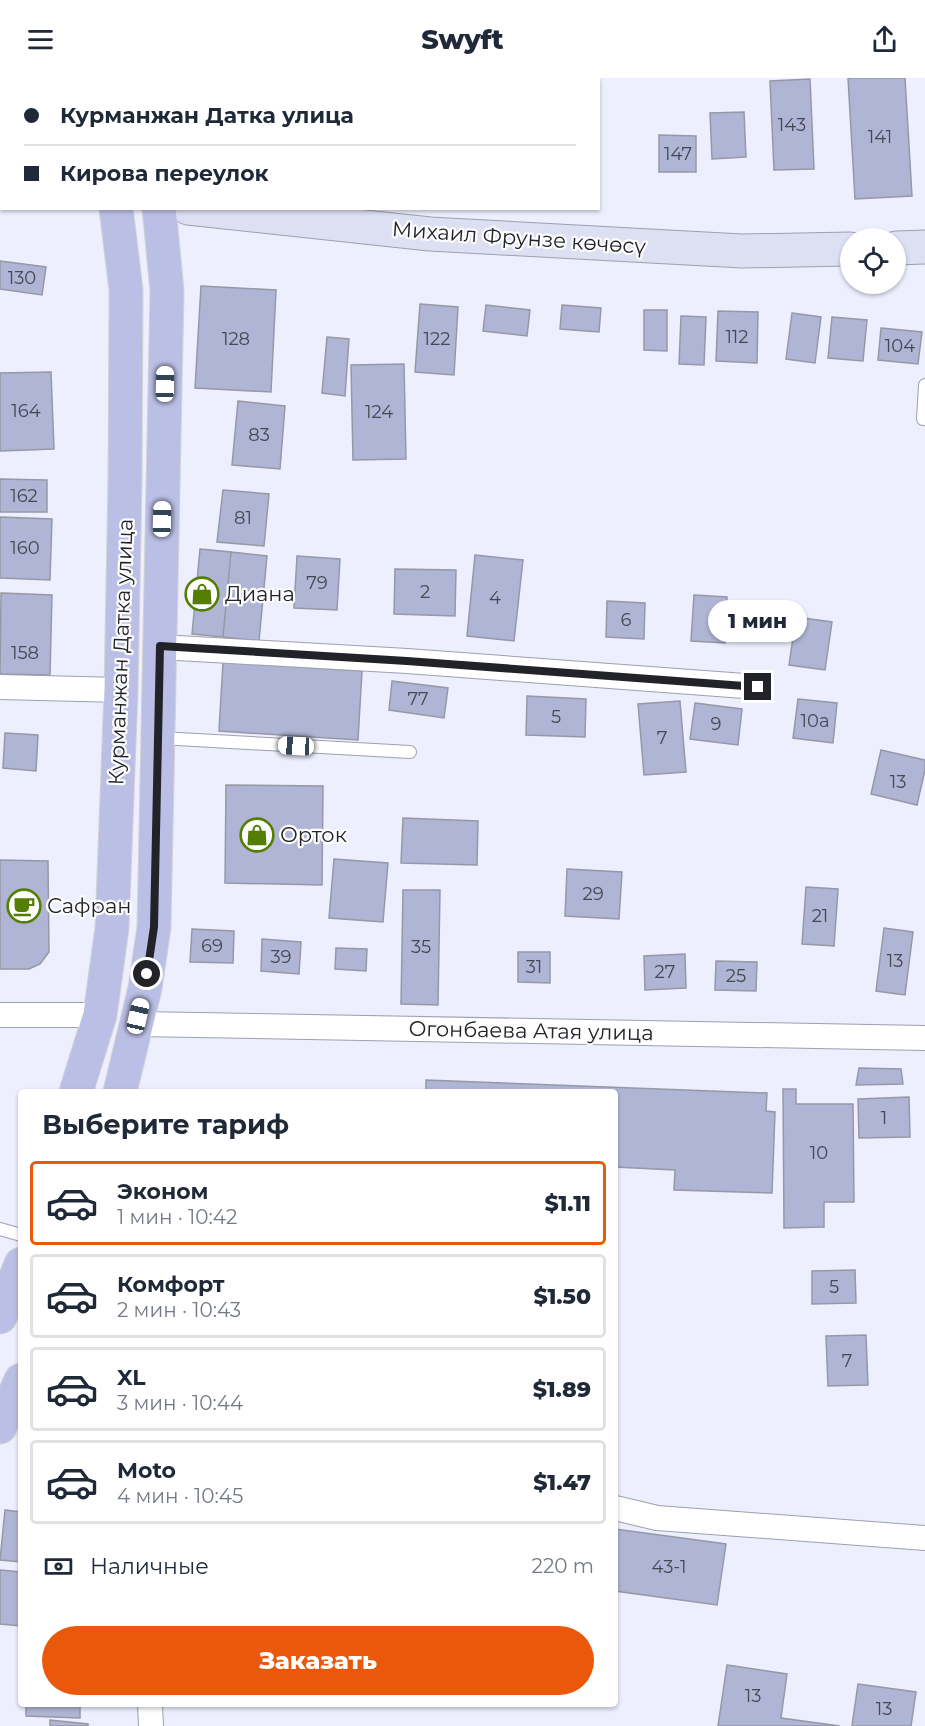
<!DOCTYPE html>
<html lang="ru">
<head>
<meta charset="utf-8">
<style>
	body { margin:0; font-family:Montserrat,sans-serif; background:#f2f2f3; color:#1f2937; height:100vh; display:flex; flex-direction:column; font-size:22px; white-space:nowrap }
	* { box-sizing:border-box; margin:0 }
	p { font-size:20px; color:#747a83 }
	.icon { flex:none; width:33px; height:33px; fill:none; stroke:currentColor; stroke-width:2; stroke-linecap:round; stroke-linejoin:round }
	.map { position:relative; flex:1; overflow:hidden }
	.side { position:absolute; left:18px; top:1011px; width:600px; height:618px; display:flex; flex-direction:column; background:#fff; border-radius:6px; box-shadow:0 2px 4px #0004 }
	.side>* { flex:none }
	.top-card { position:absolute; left:0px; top:0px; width:600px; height:132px; box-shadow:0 2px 4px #0004; display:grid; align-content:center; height:132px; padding:0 24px; background:#fff }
	.buttons { position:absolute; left:840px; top:150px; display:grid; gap:12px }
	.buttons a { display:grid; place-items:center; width:66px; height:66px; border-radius:50%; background:#fff; box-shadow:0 2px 4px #0004; font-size:30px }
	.end { position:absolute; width:27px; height:27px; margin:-14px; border:8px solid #222328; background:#fff; box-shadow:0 0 0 3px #fff }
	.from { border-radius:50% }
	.bubble { position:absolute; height:42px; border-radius:21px; background:#fff; box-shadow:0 2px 4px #0004; font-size:20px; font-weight:800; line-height:42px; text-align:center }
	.car { position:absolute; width:18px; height:36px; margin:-18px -9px; border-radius:8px; box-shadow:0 0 4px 2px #0007; background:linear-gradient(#fff 24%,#345 0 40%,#fff 0 76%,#345 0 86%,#fff 0) }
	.top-card b { display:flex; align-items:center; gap:21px; height:57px; font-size:22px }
	.top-card b+b { border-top:2px solid #e0e1e3 }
	.top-card i { width:15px; height:15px; background:#1f2937 }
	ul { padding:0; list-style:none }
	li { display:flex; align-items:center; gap:18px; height:84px; margin:0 12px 9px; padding:0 12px; border:3px solid #e0e1e3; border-radius:6px }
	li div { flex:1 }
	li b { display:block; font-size:22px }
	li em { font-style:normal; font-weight:800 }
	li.current { border-color:#ea580c }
	li>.icon { width:54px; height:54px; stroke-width:1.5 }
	h2 { padding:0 24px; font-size:27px; line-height:72px }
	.pay { display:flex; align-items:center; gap:15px; height:66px; padding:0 24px; font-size:22px }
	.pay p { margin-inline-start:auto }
	.button { display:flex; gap:12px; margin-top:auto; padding:12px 24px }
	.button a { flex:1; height:69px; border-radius:36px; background:#ea580c; color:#fff; font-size:24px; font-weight:800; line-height:69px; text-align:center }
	header { display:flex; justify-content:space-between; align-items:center; height:78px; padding:0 24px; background:#fff; font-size:27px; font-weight:800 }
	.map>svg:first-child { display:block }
</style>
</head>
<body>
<header><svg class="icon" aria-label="menu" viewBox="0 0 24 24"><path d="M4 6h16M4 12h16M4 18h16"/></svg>Swyft<svg class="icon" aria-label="share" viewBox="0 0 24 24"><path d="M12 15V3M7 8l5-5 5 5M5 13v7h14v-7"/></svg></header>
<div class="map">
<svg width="925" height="1648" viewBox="0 0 925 1648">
	<rect width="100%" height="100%" fill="#edeffe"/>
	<path fill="#b0b5d5" stroke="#9698a6" stroke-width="1.5" d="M 0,0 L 43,0 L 43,2 L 2,2 L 2,45 L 0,45 Z
		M 241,0 L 288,0 L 288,2 L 241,2 Z
		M 848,0 L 905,0 L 912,118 L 855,121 Z
		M 810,1 L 814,91 L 774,92 L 770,3 Z
		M 744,34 L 746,79 L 712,81 L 710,35 Z
		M 659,57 L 696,58 L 696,94 L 659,94 Z
		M 0,183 L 46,189 L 42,217 L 0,211 Z
		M 201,208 L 276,212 L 271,314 L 195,310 Z
		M 420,226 L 458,229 L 454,297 L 415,294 Z
		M 486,227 L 530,232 L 527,258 L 483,253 Z
		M 562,227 L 601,230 L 599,254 L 560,251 Z
		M 644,232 L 667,232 L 667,273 L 644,272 Z
		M 718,233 L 758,234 L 757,285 L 716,283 Z
		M 792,235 L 821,239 L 815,285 L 786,281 Z
		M 681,238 L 706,239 L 704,287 L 679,286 Z
		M 832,239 L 867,242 L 863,283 L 828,280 Z
		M 881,250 L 922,254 L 918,286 L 878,282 Z
		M 327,259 L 349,261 L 345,318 L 322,315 Z
		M 404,286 L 406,381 L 353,382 L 351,287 Z
		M 51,294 L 54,371 L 0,373 L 0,295 Z
		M 238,323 L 285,328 L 280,391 L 232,387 Z
		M 0,401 L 47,402 L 47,434 L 0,434 Z
		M 223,412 L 269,416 L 264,468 L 217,464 Z
		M 0,439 L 52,441 L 50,502 L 0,500 Z
		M 200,471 L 231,474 L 223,559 L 192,556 Z
		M 231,474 L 267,478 L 259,563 L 223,559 Z
		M 475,477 L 523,482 L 514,563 L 467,558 Z
		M 297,478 L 340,481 L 337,532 L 294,530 Z
		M 395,491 L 456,492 L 455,538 L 394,536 Z
		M 1,515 L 52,517 L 50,597 L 0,596 Z
		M 694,517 L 727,519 L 725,565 L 691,563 Z
		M 607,523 L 645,525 L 644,561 L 606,559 Z
		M 796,539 L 832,544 L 825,592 L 789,587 Z
		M 223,584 L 362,593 L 358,662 L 219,653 Z
		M 392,603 L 448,610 L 444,640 L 389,632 Z
		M 527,618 L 586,621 L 585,659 L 526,657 Z
		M 798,621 L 837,625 L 833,665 L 793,660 Z
		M 680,623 L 686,694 L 644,697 L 638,626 Z
		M 695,625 L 742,631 L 738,667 L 690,661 Z
		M 5,655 L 38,657 L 36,693 L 3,690 Z
		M 881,672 L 925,682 L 925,692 L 917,727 L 871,716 Z
		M 226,707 L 323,708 L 322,807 L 225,805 Z
		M 403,740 L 478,743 L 477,787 L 401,785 Z
		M 334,781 L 388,785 L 383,844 L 329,840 Z
		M 0,782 L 48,783 L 49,874 L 40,886 L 29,891 L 0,891 Z
		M 567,791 L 622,794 L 619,841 L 565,838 Z
		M 806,809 L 838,811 L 834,868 L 802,866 Z
		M 403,812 L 440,812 L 438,927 L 401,926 Z
		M 884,850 L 913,854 L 905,917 L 876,913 Z
		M 192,851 L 234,853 L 233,885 L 190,884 Z
		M 262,861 L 301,864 L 299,896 L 261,893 Z
		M 336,870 L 367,871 L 366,893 L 335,891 Z
		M 518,874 L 550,874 L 550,905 L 518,904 Z
		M 685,876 L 686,910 L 645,912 L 644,878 Z
		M 716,883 L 757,884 L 756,913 L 715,912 Z
		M 859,990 L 901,991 L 903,1006 L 856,1007 Z
		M 426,1002 L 767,1015 L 766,1033 L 775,1034 L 772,1115 L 674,1112 L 675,1092 L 615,1089 L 615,1014 L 426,1014 Z
		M 783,1011 L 796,1011 L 796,1026 L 853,1026 L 854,1124 L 824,1124 L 824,1149 L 784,1150 Z
		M 909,1019 L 910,1059 L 859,1060 L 858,1021 Z
		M 855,1192 L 856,1225 L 812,1226 L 812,1193 Z
		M 866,1257 L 868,1307 L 828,1308 L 826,1258 Z
		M 5,1432 L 21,1434 L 21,1484 L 0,1482 Z
		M 615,1451 L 726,1466 L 717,1527 L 615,1513 Z
		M 0,1492 L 21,1494 L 21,1548 L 0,1546 Z
		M 727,1587 L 787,1596 L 781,1640 L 840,1648 L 718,1648 Z
		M 858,1606 L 916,1614 L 911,1648 L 852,1648 Z
		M 26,1626 L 80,1626 L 80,1640 L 26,1638 Z
		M 50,1642 L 88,1646 L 88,1648 L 50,1648 Z"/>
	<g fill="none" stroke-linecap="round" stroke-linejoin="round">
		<g stroke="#9da0ae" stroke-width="14">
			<path id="lane" d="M 923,341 L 925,307
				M 160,660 L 410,674
				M 0,1151 L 21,1157"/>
		</g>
		<g stroke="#9da0ae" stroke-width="26">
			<path id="street" d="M 160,569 L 407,583 L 758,609
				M 0,609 L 121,612
				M 0,937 L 100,937
				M 137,946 L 925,960
				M 615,1430 L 657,1440 L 925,1460
				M 150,1626 L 151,1648"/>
		</g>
		<g stroke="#9da0ae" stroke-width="35">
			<path id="secondary" d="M 0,107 L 2,108
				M 188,130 L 430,156 L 742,173 L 850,171
				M 896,170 L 925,169"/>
		</g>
		<g stroke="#d3d3d4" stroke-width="35">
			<path id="primary" d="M 104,0 L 104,2
				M 149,0 L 149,2
				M 76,1014 L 100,937 L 112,850 L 121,612 L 125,402 L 126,212 L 116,130
				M 120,1014 L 145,910 L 154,849 L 167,213 L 159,130
				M 0,1239 L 21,1186
				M 0,1349 L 21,1302"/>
		</g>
		<use href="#lane" stroke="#fff" stroke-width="12"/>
		<use href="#street" stroke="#fff" stroke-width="24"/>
		<use href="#secondary" stroke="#dddff2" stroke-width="33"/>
		<use href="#primary" stroke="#bbbfe5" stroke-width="33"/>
	</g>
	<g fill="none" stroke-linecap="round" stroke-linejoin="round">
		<path stroke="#222328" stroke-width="8" d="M 147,896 L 154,849 L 160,568 L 407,583 L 758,609"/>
	</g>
	<defs>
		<g id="shop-ring" transform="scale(1.725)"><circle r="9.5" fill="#fdfdfd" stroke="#547e01" stroke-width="1.5"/><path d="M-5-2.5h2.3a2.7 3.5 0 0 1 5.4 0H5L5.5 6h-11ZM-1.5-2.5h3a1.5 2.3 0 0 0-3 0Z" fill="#547e01"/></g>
		<g id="cafe-ring" transform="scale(1.725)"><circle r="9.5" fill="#fdfdfd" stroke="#547e01" stroke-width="1.5"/><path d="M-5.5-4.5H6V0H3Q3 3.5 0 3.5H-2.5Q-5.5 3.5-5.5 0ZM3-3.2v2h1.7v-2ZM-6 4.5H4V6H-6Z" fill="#547e01"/></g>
	</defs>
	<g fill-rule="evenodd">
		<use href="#shop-ring" x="202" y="516"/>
		<use href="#shop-ring" x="257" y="757"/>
		<use href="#cafe-ring" x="24" y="828"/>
	</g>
	<g text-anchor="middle" stroke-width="4.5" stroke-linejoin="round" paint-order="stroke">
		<g font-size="18" fill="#464853">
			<text x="792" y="53">143</text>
			<text x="880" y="65">141</text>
			<text x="678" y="82">147</text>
			<text x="22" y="206">130</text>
			<text x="737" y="265">112</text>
			<text x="236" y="267">128</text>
			<text x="437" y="267">122</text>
			<text x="900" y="274">104</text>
			<text x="26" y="339">164</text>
			<text x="379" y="340">124</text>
			<text x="259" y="363">83</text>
			<text x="24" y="424">162</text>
			<text x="243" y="446">81</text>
			<text x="25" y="476">160</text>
			<text x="317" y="511">79</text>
			<text x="425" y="520">2</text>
			<text x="495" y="526">4</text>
			<text x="626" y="548">6</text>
			<text x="25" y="581">158</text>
			<text x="418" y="627">77</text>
			<text x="556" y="645">5</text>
			<text x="815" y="649">10a</text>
			<text x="716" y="652">9</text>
			<text x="662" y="666">7</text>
			<text x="898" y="710">13</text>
			<text x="593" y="822">29</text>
			<text x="820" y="844">21</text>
			<text x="212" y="874">69</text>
			<text x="421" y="875">35</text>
			<text x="281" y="885">39</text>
			<text x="895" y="889">13</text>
			<text x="534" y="895">31</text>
			<text x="665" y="900">27</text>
			<text x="736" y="904">25</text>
			<text x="884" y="1046">1</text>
			<text x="819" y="1081">10</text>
			<text x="834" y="1215">5</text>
			<text x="847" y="1289">7</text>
			<text x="669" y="1495">43-1</text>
			<text x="753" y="1624">13</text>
			<text x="884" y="1637">13</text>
		</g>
		<g font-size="21" fill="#222328" stroke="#fdfdfd">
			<text transform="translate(519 160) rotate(4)" y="7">Михаил Фрунзе көчөсү</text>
			<text transform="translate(121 574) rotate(-88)" y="7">Курманжан Датка улица</text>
			<text transform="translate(531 953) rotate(1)" y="7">Огонбаева Атая улица</text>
		</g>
		<g font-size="21" fill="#222328" stroke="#fdfdfd" text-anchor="start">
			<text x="225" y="523">Диана</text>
			<text x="280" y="764">Орток</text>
			<text x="47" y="835">Сафран</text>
		</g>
	</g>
</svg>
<div class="buttons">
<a><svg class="icon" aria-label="locate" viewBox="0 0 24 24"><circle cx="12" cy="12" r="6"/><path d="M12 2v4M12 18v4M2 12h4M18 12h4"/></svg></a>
</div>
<i class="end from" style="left:147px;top:896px"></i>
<i class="end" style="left:758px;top:609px"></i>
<div class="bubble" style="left:708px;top:522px;width:99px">1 мин</div>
<i class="car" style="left:165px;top:306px;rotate:1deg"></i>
<i class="car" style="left:162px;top:441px;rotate:1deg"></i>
<i class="car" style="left:296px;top:668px;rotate:273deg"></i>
<i class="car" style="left:138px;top:938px;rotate:13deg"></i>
<div class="top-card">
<b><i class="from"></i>Курманжан Датка улица</b>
<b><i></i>Кирова переулок</b>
</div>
<section class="side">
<h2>Выберите тариф</h2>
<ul>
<li class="current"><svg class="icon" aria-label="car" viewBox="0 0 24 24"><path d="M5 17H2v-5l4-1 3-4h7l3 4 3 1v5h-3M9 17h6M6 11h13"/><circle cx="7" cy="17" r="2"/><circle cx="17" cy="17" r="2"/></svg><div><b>Эконом</b><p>1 мин · 10:42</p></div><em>$1.11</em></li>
<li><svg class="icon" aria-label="car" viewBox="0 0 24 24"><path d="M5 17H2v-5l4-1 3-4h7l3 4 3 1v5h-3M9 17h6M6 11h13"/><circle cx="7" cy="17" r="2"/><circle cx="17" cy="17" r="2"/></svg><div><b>Комфорт</b><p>2 мин · 10:43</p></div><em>$1.50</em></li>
<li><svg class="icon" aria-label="car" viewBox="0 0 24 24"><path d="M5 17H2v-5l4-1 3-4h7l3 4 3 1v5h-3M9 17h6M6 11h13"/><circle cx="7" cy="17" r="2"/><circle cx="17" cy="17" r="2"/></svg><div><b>XL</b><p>3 мин · 10:44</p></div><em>$1.89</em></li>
<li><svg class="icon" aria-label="car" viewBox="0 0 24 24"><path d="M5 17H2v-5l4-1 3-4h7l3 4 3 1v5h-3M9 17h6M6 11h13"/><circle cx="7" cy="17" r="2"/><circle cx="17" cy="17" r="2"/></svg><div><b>Moto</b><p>4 мин · 10:45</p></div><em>$1.47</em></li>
</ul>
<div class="pay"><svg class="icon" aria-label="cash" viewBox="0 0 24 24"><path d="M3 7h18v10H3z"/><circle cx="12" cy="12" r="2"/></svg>Наличные<p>220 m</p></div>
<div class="button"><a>Заказать</a></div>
</section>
</div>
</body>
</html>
